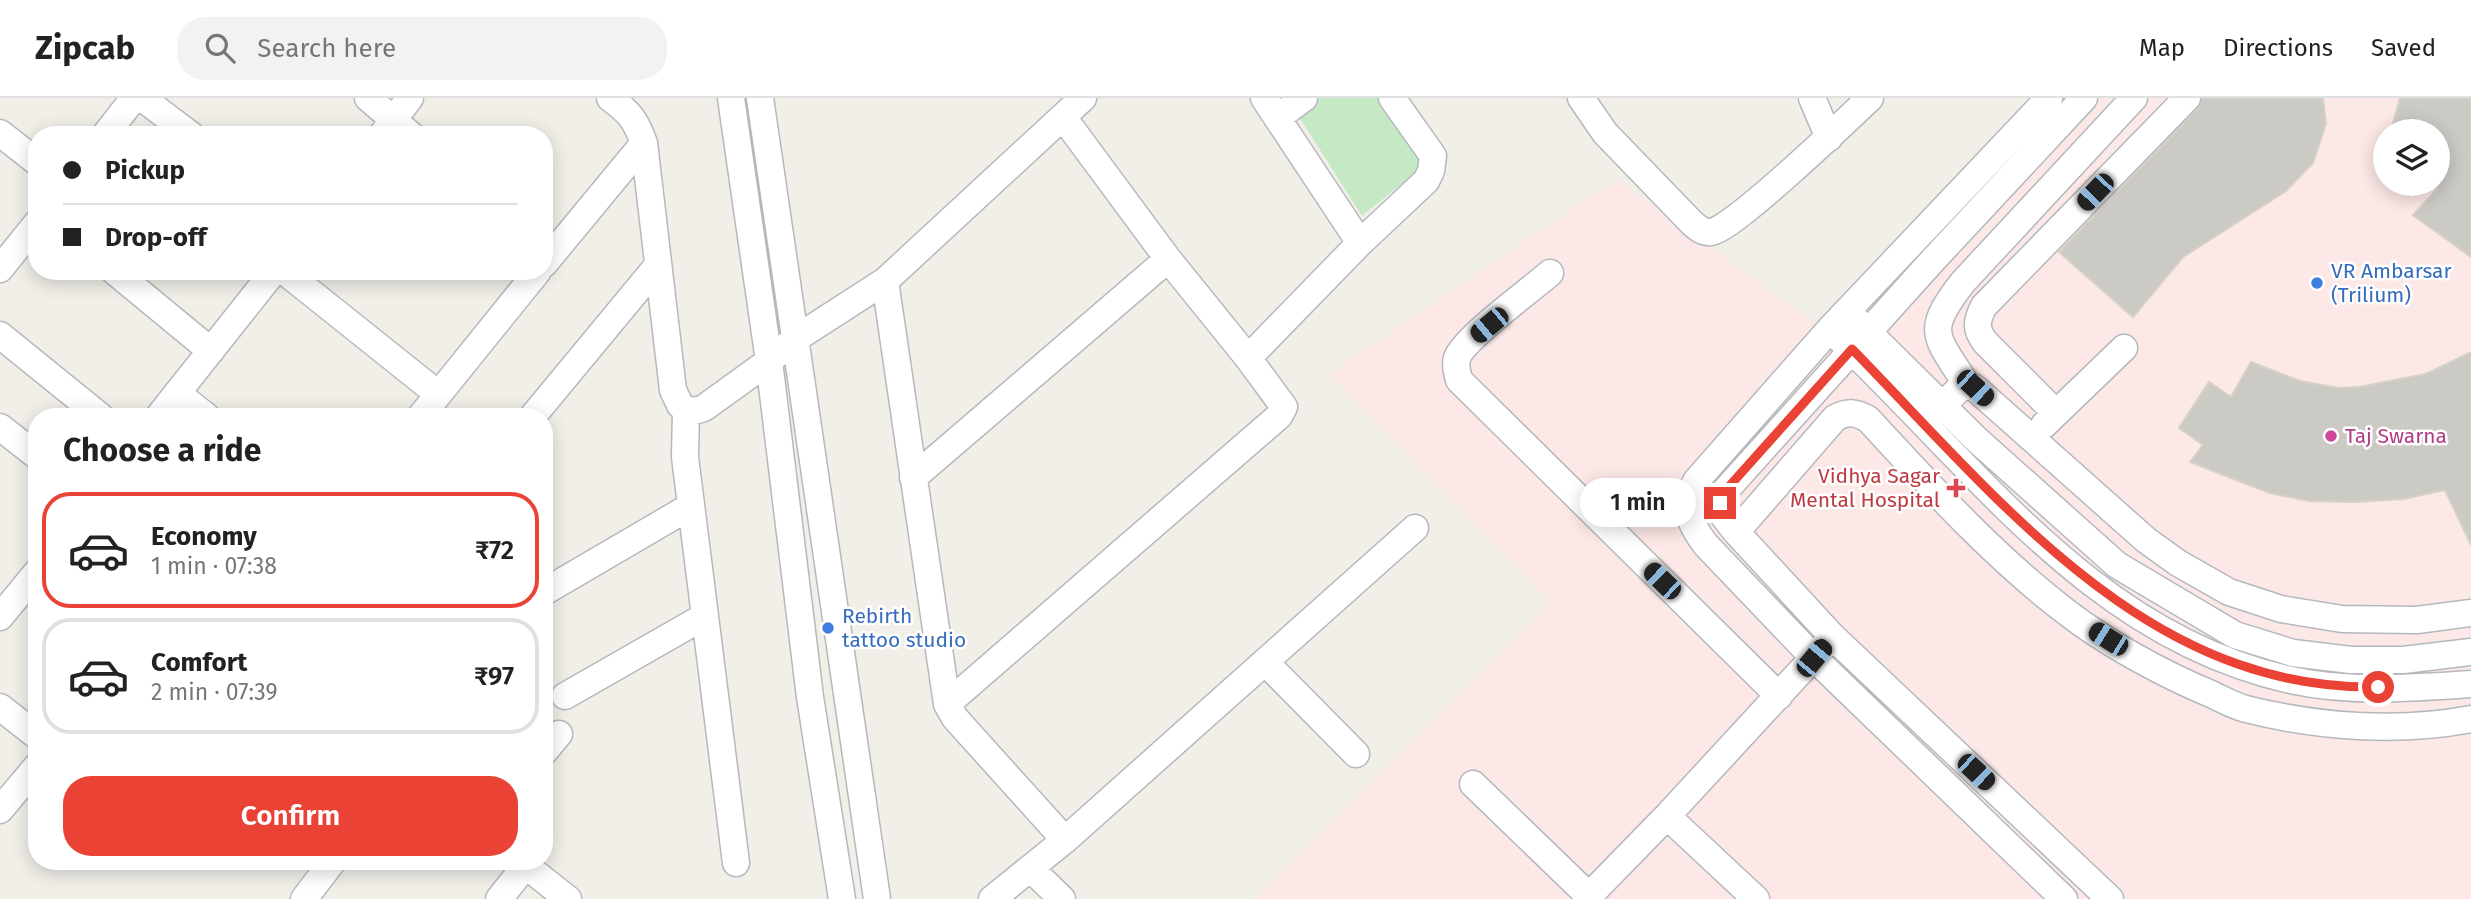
<!DOCTYPE html>
<html lang="en">
<head>
<meta charset="utf-8">
<style>
	body { margin:0; font-family:"Fira Sans",sans-serif; background:#f2f2f2; color:#222; height:100vh; display:flex; flex-direction:column; font-size:26px; white-space:nowrap }
	* { box-sizing:border-box; margin:0 }
	p { font-size:23px; color:#767676 }
	.icon { flex:none; width:38px; height:38px; fill:none; stroke:currentColor; stroke-width:2; stroke-linecap:round; stroke-linejoin:round }
	.map { position:relative; flex:1; overflow:hidden }
	.details { position:absolute; left:28px; top:310px; width:525px; height:462px; display:flex; flex-direction:column; background:#fff; border-radius:28px; box-shadow:0 4px 18px #0003 }
	.details>* { flex:none }
	.hud { position:absolute; left:28px; top:28px; width:525px; height:154px; border-radius:28px; box-shadow:0 4px 18px #0003; display:grid; align-content:center; height:154px; padding:0 35px; background:#fff }
	.fabs { position:absolute; left:2373px; top:21px; display:grid; gap:14px }
	.fabs a { display:grid; place-items:center; width:77px; height:77px; border-radius:50%; background:#fff; box-shadow:0 4px 18px #0003; font-size:35px }
	.end { position:absolute; width:32px; height:32px; margin:-16px; border:9px solid #ea4335; background:#fff; box-shadow:0 0 0 4px #fff }
	.from { border-radius:50% }
	.bubble { position:absolute; height:49px; border-radius:24px; background:#fff; box-shadow:0 4px 18px #0003; font-size:23px; font-weight:600; line-height:49px; text-align:center }
	.car { position:absolute; width:21px; height:42px; margin:-21px -10px; border-radius:9px; box-shadow:0 0 5px 2px #0007; background:linear-gradient(#222 24%,#8ab4d8 0 40%,#222 0 76%,#8ab4d8 0 86%,#222 0) }
	.hud b { display:flex; align-items:center; gap:24px; height:66px; font-size:26px }
	.hud b+b { border-top:2px solid #e0e0e0 }
	.hud i { width:18px; height:18px; background:#222 }
	ul { padding:0; list-style:none }
	li { display:flex; align-items:center; gap:21px; height:116px; margin:0 14px 10px; padding:0 21px; border:4px solid #e0e0e0; border-radius:28px }
	li div { flex:1 }
	li b { display:block; font-size:26px }
	li em { font-style:normal; font-weight:600 }
	li.on { border-color:#ea4335 }
	li>.icon { width:63px; height:63px; stroke-width:1.5 }
	h2 { padding:0 35px; font-size:32px; line-height:84px }
	.button { display:flex; gap:14px; margin-top:auto; padding:14px 35px }
	.button a { flex:1; height:80px; border-radius:28px; background:#ea4335; color:#fff; font-size:28px; font-weight:600; line-height:80px; text-align:center }
	header { display:flex; align-items:center; gap:42px; box-sizing:border-box; height:98px; padding:0 35px; background:#fff; border-bottom:2px solid #e0e0e0 }
	header strong { font-size:33px }
	nav { display:flex; gap:38px; margin-inline-start:auto; font-size:24px }
	.search { width:490px; height:63px; background:#f2f2f2; display:flex; align-items:center; gap:18px; box-sizing:border-box; padding:0 24px; border-radius:28px; color:#767676; font-size:26px }
	.map>svg:first-child { display:block }
</style>
</head>
<body>
<header>
<strong>Zipcab</strong>
<div class="search"><svg class="icon" aria-label="search" viewBox="0 0 24 24"><circle cx="10" cy="10" r="6"/><path d="M15 15l6 6"/></svg>Search here</div>
<nav><a>Map</a><a>Directions</a><a>Saved</a></nav>
</header>
<div class="map">
<svg width="2471" height="801" viewBox="0 0 2471 801">
	<rect width="100%" height="100%" fill="#f1efe8"/>
	<path fill="#fce8e6" fill-rule="evenodd" d="M 2050,0 L 2471,0 L 2471,801 L 1255,801 L 1551,504 L 1329,276 L 1617,81 L 1822,230 ZM 2385,33 L 2438,33 L 2438,86 L 2385,86 Z"/>
	<path fill="#c5e8c5" d="M 1319,0 L 1382,0 L 1425,67 L 1362,118 L 1296,14 Z"/>
	<path fill="#cccac5" stroke="#d6d1c6" stroke-width="2" d="M 2202,0 L 2323,0 L 2326,26 L 2313,65 L 2286,93 L 2183,159 L 2133,219 L 2059,154 L 2198,11 Z
		M 2400,0 L 2471,0 L 2471,159 L 2413,117 L 2438,90 L 2438,33 L 2391,33 Z
		M 2471,254 L 2471,447 L 2445,392 L 2403,401 L 2356,404 L 2309,403 L 2270,395 L 2190,364 L 2203,347 L 2179,330 L 2209,284 L 2231,299 L 2251,264 L 2300,283 L 2339,290 L 2359,289 L 2426,276 Z"/>
	<g fill="none" stroke-linecap="round" stroke-linejoin="round">
		<g stroke="#b5b8bc" stroke-width="29">
			<path id="minor" d="M 142,0 L 191,37
				M 368,0 L 411,37
				M 610,0 C 630,15 635,21 644,45 L 673,292 L 680,307 L 691,314 L 704,310 L 769,263 L 795,241 L 885,183 L 1083,0
				M 731,0 L 769,263 L 810,599 L 842,801
				M 760,0 L 877,801
				M 1264,0 L 1360,145
				M 1581,0 L 1605,35 L 1692,125 C 1698,130 1703,135 1711,134 C 1731,133 1849,20 1870,0
				M 1812,0 L 1829,40
				M 2049,0 L 1830,231 L 1697,382 C 1681,407 1689,425 1706,447 L 1814,560 L 2064,801
				M 2084,0 L 1934,161 L 1725,393 L 1721,399 L 1719,412 L 1736,434 L 1832,538 L 2110,801
				M 1277,20 L 1304,0
				M 0,35 L 37,64
				M 105,37 L 134,0
				M 382,37 L 410,0
				M 544,166 L 644,45
				M 0,171 L 37,125
				M 114,173 L 211,253
				M 284,173 L 438,296
				M 1550,175 C 1531,192 1464,240 1457,260 C 1455,268 1457,274 1459,282 L 1779,598
				M 885,183 L 947,606 L 955,620 L 1065,742
				M 1855,221 L 1976,341 L 2117,467 L 2235,537 L 2293,555 L 2351,562 L 2403,562 L 2471,554
				M 0,237 L 100,318
				M 1838,239 C 1976,370 2094,539 2291,582 C 2350,595 2412,590 2471,586
				M 1248,260 L 1360,145 L 1426,83 L 1431,73 L 1433,58 L 1392,0
				M 1967,287 C 1935,237 1924,234 1963,184 L 2134,0
				M 177,295 L 206,318
				M 1942,308 L 1962,288 L 1967,287 L 1975,290 L 2146,442 L 2178,465 L 2229,494 L 2281,511 L 2342,521 L 2417,522 L 2471,515
				M 686,312 L 685,359 L 736,765
				M 2056,315 L 1986,245 C 1975,232 1976,223 1984,208 L 2187,0
				M 159,318 L 274,173
				M 421,318 L 538,173
				M 533,318 L 658,167
				M 2044,327 L 2124,250
				M 0,329 L 37,358
				M 913,380 L 1168,161
				M 1736,434 L 1835,320 C 1848,313 1855,314 1868,321 C 1930,388 1992,457 2065,513 C 2106,545 2163,576 2211,596 C 2222,601 2234,608 2246,611 C 2318,629 2398,635 2471,621
				M 544,494 L 691,408
				M 0,519 L 37,474
				M 1265,564 L 1356,656
				M 565,598 L 705,518
				M 947,606 L 1279,318 L 1284,309 L 1248,260 L 1168,161 L 1063,19
				M 0,609 L 37,638
				M 544,654 L 559,636
				M 1473,686 L 1589,798
				M 0,712 L 37,668
				M 1667,718 L 1756,801
				M 520,763 L 568,801
				M 1030,770 L 1062,801
				M 304,801 L 333,763
				M 499,801 L 526,767
				M 992,801 L 1065,742 L 1415,430
				M 1586,801 L 1667,718 L 1825,547"/>
		</g>
		<use href="#minor" stroke="#fff" stroke-width="26"/>
	</g>
	<g fill="none" stroke-linecap="round" stroke-linejoin="round">
		<path stroke="#ea4335" stroke-width="9" d="M 1720,405 L 1725,393 L 1852,251 C 1999,401 2147,593 2378,589"/>
	</g>
	<g fill="#3f7fe0" stroke="#fff" stroke-width="2.5">
		<circle cx="2317" cy="185" r="7"/>
		<circle cx="828" cy="530" r="7"/>
	</g>
	<circle fill="#d1479c" stroke="#fff" stroke-width="2.5" cx="2331" cy="338" r="7"/>
	<path fill="#e0444e" stroke="#fff" stroke-width="2.5" d="M1952.5 379.5h7v7h7v7h-7v7h-7v-7h-7v-7h7z"/>
	<g text-anchor="middle" stroke-width="5" stroke-linejoin="round" paint-order="stroke">
		<g font-size="21" fill="#366cbe" stroke="#fff" text-anchor="start">
			<text x="2331" y="180">VR Ambarsar<tspan x="2331" dy="24">(Trilium)</tspan></text>
			<text x="842" y="525">Rebirth<tspan x="842" dy="24">tattoo studio</tspan></text>
		</g>
		<g font-size="21" fill="#b23c85" stroke="#fff" text-anchor="start">
			<text x="2345" y="345">Taj Swarna</text>
		</g>
		<g font-size="21" fill="#be3a42" stroke="#fff" text-anchor="end">
			<text x="1940" y="385">Vidhya Sagar<tspan x="1940" dy="24">Mental Hospital</tspan></text>
		</g>
	</g>
</svg>
<div class="fabs">
<a><svg class="icon" aria-label="layers" viewBox="0 0 24 24"><path d="M12 4l9 5-9 5-9-5zM3 14l9 5 9-5"/></svg></a>
</div>
<i class="end from" style="left:2378px;top:589px"></i>
<i class="end" style="left:1720px;top:405px"></i>
<div class="bubble" style="left:1580px;top:380px;width:116px">1 min</div>
<i class="car" style="left:2095px;top:94px;rotate:224deg"></i>
<i class="car" style="left:1489px;top:227px;rotate:230deg"></i>
<i class="car" style="left:1975px;top:290px;rotate:133deg"></i>
<i class="car" style="left:1662px;top:483px;rotate:314deg"></i>
<i class="car" style="left:2108px;top:541px;rotate:302deg"></i>
<i class="car" style="left:1814px;top:560px;rotate:40deg"></i>
<i class="car" style="left:1976px;top:674px;rotate:133deg"></i>
<div class="hud">
<b><i class="from"></i>Pickup</b>
<b><i></i>Drop-off</b>
</div>
<section class="details">
<h2>Choose a ride</h2>
<ul>
<li class="on"><svg class="icon" aria-label="car" viewBox="0 0 24 24"><path d="M5 17H2v-5l4-1 3-4h7l3 4 3 1v5h-3M9 17h6M6 11h13"/><circle cx="7" cy="17" r="2"/><circle cx="17" cy="17" r="2"/></svg><div><b>Economy</b><p>1 min · 07:38</p></div><em>₹72</em></li>
<li><svg class="icon" aria-label="car" viewBox="0 0 24 24"><path d="M5 17H2v-5l4-1 3-4h7l3 4 3 1v5h-3M9 17h6M6 11h13"/><circle cx="7" cy="17" r="2"/><circle cx="17" cy="17" r="2"/></svg><div><b>Comfort</b><p>2 min · 07:39</p></div><em>₹97</em></li>
</ul>
<div class="button"><a>Confirm</a></div>
</section>
</div>
</body>
</html>
